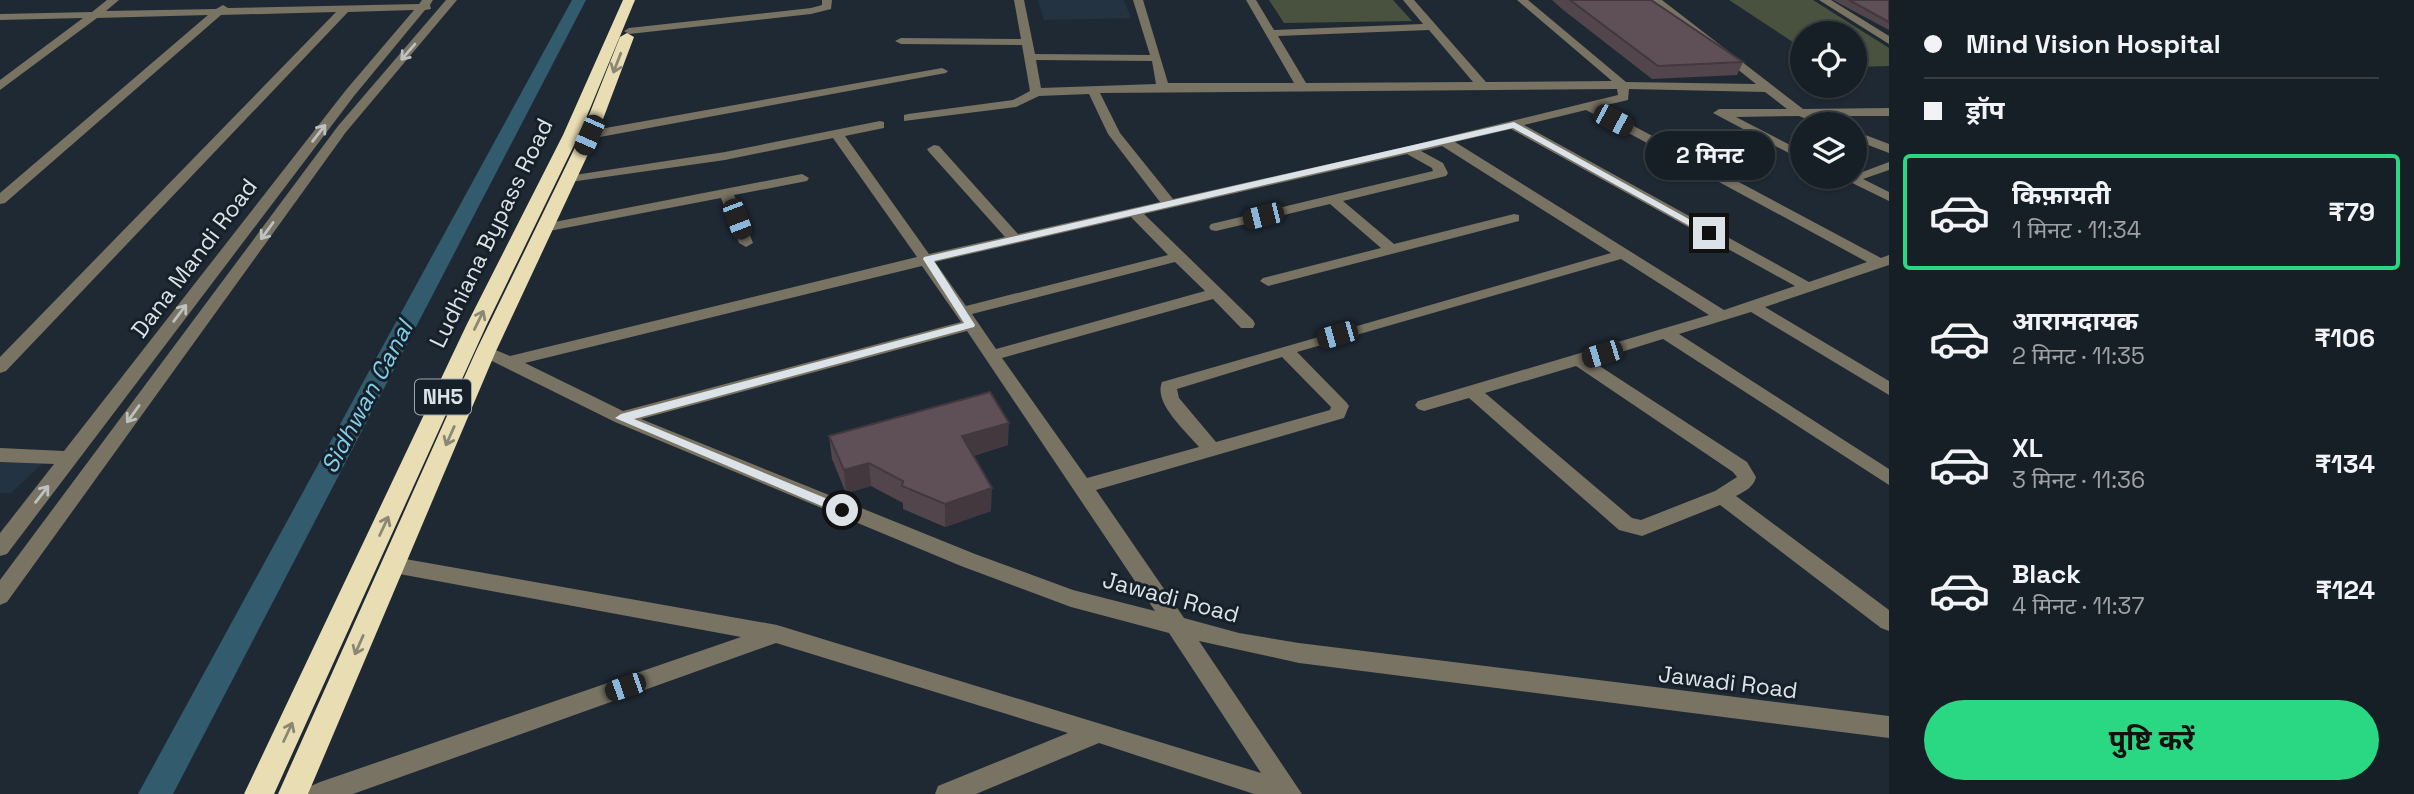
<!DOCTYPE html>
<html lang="hi">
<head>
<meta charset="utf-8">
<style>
	body { margin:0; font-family:"Space Grotesk","Noto Sans Devanagari",sans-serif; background:#242c32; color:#f1f3f6; height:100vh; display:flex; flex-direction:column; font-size:26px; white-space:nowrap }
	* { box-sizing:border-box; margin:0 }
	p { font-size:23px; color:#9ea2a7 }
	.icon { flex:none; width:38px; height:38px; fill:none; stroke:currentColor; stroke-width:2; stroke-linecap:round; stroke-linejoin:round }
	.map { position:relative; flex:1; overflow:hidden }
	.drawer { display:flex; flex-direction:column; background:#171f26; width:525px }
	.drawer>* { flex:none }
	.banner { display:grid; align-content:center; height:154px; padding:0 35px; background:#171f26 }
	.controls { position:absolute; left:1790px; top:21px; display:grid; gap:14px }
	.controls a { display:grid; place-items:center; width:77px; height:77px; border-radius:50%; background:#171f26; box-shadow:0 2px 5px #0004,0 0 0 2px #363d43; font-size:35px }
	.end { position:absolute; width:32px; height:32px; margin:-16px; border:9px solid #dbe2e8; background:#111; box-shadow:0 0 0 4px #111 }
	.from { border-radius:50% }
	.bubble { position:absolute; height:49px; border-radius:24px; background:#171f26; box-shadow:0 2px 5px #0004,0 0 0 2px #363d43; font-size:23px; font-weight:700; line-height:49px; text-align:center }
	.car { position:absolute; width:21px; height:42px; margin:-21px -10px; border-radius:9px; box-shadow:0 0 5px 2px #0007; background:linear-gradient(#222 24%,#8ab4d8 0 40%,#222 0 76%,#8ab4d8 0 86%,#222 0) }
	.banner b { display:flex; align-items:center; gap:24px; height:66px; font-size:26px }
	.banner b+b { border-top:2px solid #363d43 }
	.banner i { width:18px; height:18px; background:#f1f3f6 }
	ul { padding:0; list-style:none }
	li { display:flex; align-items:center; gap:21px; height:116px; margin:0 14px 10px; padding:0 21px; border:4px solid transparent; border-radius:7px }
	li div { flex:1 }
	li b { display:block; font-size:26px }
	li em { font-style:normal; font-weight:700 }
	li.current { border-color:#2ad884 }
	li>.icon { width:63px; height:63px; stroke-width:1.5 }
	.action { display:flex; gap:14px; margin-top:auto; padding:14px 35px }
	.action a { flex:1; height:80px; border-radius:42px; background:#2ad884; color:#111; font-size:28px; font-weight:700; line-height:80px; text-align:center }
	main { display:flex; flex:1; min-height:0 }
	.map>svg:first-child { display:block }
</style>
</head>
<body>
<main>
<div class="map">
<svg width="1889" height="794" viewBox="0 0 1889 794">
	<rect width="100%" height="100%" fill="#1f2933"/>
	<path fill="#233341" d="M 1038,0 L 1124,0 L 1131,18 L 1044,20 Z
		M 0,460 L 45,461 L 11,493 L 0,493 Z"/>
	<path fill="#49523e" d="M 1269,0 L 1393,0 L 1412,21 L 1284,23 Z
		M 1729,0 L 1813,0 L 1889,48 L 1889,66 L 1855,67 L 1855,33 L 1802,33 L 1802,48 Z"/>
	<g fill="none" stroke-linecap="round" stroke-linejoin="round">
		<path fill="#325c6d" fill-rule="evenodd" d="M 572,0 L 586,0 L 173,794 L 138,794 Z"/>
		<path fill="#787363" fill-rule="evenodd" d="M 107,0 L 119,0 L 106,11 L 216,9 L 223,5 L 228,8 L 419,4 L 422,0 L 433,0 L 430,5 L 431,9 L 425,10 L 354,96 L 7,554 L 0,556 L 0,533 L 54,464 L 0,462 L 0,448 L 64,451 L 346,90 L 414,10 L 348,12 L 6,371 L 0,373 L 0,357 L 336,12 L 221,15 L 5,203 L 0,204 L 0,193 L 208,15 L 97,18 L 0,90 L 0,80 L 83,18 L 0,20 L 0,14 L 92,12 Z
			M 446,0 L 457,0 L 346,132 L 7,602 L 0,605 L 0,580 L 338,126 Z
			M 822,0 L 832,0 L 831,9 L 811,14 L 629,34 L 624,31 L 629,28 L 811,8 L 822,5 Z
			M 1014,0 L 1024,0 L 1035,54 L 1150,55 L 1133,0 L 1143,0 L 1168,83 L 1294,83 L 1246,0 L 1256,0 L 1274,30 L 1423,24 L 1403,0 L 1414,0 L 1486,82 L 1612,81 L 1517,0 L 1528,0 L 1626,82 L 1756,84 L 1651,0 L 1662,0 L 1803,109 L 1889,108 L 1889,116 L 1821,116 L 1836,124 L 1819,124 L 1799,116 L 1736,117 L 1802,151 L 1802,160 L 1713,113 L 1719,109 L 1787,109 L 1765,92 L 1629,89 L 1628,100 L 1598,107 L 1881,258 L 1889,255 L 1889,265 L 1765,307 L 1889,381 L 1889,395 L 1751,312 L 1679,334 L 1889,469 L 1889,485 L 1663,339 L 1592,361 L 1747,462 L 1756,477 C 1754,487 1745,491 1736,496 L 1889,610 L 1889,631 L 1881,628 L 1720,505 L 1642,536 L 1619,530 L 1469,398 L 1424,411 L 1418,409 L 1415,405 L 1418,401 L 1709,315 L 1621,259 L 1297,352 L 1346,402 L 1349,406 L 1344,418 L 1096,490 L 1184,618 L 1239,633 L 1299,643 L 1889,716 L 1889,738 L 1299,663 L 1199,641 L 1302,794 L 1254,794 L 1099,743 L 976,794 L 935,794 L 938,786 L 1068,733 L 776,643 L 353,794 L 308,794 L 311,786 L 320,782 L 741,637 L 394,573 L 387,571 L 384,565 L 387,559 L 394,557 L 777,625 L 1261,773 L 1169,633 L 1071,607 L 961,566 L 615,422 L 480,355 L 478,351 L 486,346 L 510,356 L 917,257 L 833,138 L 725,160 L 563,183 L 563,177 L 568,176 L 725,152 L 880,121 L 884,122 L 884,128 L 845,136 L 929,254 L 1005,237 L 929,152 L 927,149 L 934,145 L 939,146 L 1018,234 L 1160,202 L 1108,134 L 1089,94 L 1039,96 L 1016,107 L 904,121 L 904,115 L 908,114 L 1013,100 L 1030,91 L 1022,45 L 901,44 L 895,41 L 901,38 L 1021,39 ZM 1429,30 L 1473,82 L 1306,83 L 1278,36 ZM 1036,60 L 1152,61 L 1156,84 L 1041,88 ZM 1617,89 L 1618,95 L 1409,146 L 1173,199 L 1120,133 L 1100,93 ZM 1586,110 L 1867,262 L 1809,282 L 1524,125 ZM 1511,129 L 1795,286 L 1724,310 L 1455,142 ZM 1442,146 L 1611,253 L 1162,382 C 1153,403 1186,431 1199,447 L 1087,478 L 1002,358 L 1213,299 L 1241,328 L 1253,328 L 1255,324 L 1253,320 L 1144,214 L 1407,154 L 1432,168 L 1433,171 L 1211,224 L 1209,227 L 1211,230 L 1216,231 L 1330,204 L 1381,248 L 1263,278 L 1260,281 L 1268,286 L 1519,221 L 1519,215 L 1514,214 L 1394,244 L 1343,201 L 1446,176 L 1448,173 L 1443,163 L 1421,151 ZM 1131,217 L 1168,255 L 966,306 L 935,262 ZM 1175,262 L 1205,291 L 996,349 L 972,314 ZM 922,266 L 961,322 L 623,411 L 525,363 ZM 967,331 L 1155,611 L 1073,590 L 975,554 L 641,419 ZM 1282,357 L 1331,407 L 1330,410 L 1216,442 L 1179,398 L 1177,389 ZM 1576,366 L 1733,472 L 1737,477 L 1715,491 L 1641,520 L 1632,518 L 1485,393 Z
			M 1819,0 L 1831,0 L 1889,36 L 1889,44 Z
			M 942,68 L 948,71 L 946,73 L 589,139 L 583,135 L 589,131 Z
			M 1855,131 L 1889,144 L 1889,153 L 1855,140 Z
			M 1889,162 L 1889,170 L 1863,179 L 1889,192 L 1889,201 L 1844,179 Z
			M 802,174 L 809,178 L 807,181 L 734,195 L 753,243 L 746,247 L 739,243 L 721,198 L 544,232 L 537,228 L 544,224 Z"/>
		<path fill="#e9ddb4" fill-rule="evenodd" d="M 623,0 L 635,0 L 579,135 L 487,324 L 274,794 L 244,794 L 467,324 L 563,135 Z
			M 627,33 L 634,37 L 597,135 L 496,351 L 308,794 L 278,794 L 476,351 L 581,135 L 620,37 Z"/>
	</g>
	<path fill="#52454c" d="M 1552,0 L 1651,0 L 1743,62 L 1737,75 L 1652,79 L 1562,9 Z
		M 1833,0 L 1889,0 L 1889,30 Z
		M 829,436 L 1008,445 L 973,456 L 991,511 L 945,527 L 903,509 L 903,503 L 871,486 L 846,493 L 832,459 Z"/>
	<path fill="#42383e" d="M 1009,423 L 1008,445 L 961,459 L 962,436 Z
		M 869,463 L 871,486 L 846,493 L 844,470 Z
		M 992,488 L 991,511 L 945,527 L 945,504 Z"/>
	<path fill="#5f5058" stroke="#42383e" stroke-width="2" d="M 1570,0 L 1651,0 L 1743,62 L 1658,66 Z
		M 1849,0 L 1889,0 L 1889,22 Z
		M 990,392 L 1009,423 L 962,436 L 992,488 L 945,504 L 902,486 L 903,481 L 869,463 L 844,470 L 829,436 Z"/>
	<defs><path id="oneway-shaft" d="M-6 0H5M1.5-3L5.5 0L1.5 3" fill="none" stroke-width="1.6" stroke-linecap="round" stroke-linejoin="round" transform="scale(1.75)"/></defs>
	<g stroke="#bdc1c0">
		<use href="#oneway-shaft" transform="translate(408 52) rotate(131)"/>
		<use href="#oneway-shaft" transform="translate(319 133) rotate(-52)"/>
		<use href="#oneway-shaft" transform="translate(267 231) rotate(126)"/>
		<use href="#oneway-shaft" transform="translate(180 313) rotate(-53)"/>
		<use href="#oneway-shaft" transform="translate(133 414) rotate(126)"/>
		<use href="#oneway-shaft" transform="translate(42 494) rotate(-52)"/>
	</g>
	<g stroke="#8a8875">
		<use href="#oneway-shaft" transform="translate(617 63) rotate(111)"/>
		<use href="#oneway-shaft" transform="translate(479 320) rotate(-64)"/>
		<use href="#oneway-shaft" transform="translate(450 436) rotate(114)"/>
		<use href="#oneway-shaft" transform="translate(384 526) rotate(-65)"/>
		<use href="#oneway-shaft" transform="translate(359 645) rotate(114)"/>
		<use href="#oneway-shaft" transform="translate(288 732) rotate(-65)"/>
	</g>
	<path fill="#dbe2e8" d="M 1514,122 L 1714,233 L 1706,235 L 1513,128 L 934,261 L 975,325 L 974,327 L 634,419 L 847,507 L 847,513 L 838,513 L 615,418 L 621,414 L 964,323 L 923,259 L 924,257 Z"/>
	<g text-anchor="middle" stroke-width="6" stroke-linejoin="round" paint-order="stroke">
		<rect fill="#162029" stroke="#a0a8af" stroke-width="2" x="415" y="379.5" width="56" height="35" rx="5"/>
		<g font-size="21" font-weight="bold" fill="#dbe2e8">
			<text x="443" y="404">NH5</text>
		</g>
		<g font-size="23" fill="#dbe2e8" stroke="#162029">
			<text transform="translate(491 233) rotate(-64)" y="8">Ludhiana Bypass Road</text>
			<text transform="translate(194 258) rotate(-53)" y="8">Dana Mandi Road</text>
			<text transform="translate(1171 597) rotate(15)" y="8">Jawadi Road</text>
			<text transform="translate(1728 682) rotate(7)" y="8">Jawadi Road</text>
		</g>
		<g font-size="24" font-style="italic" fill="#83ccea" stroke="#162029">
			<text transform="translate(367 397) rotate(-62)" y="8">Sidhwan Canal</text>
		</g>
	</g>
</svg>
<div class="controls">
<a><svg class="icon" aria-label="locate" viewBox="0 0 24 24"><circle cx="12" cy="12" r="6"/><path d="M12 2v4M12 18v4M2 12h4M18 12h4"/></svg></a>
<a><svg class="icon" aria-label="layers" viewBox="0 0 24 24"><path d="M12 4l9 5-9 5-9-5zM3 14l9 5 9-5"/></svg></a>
</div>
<i class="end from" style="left:842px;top:510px"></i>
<i class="end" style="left:1709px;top:233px"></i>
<div class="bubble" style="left:1645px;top:131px;width:130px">2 मिनट</div>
<i class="car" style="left:1613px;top:120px;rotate:118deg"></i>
<i class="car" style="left:589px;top:135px;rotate:204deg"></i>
<i class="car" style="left:1263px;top:216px;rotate:256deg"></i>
<i class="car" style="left:737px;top:219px;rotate:159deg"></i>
<i class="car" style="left:1337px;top:335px;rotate:254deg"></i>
<i class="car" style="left:1602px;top:354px;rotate:253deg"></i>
<i class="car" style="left:625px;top:687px;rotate:251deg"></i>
</div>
<section class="drawer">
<div class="banner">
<b><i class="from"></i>Mind Vision Hospital</b>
<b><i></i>ड्रॉप</b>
</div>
<ul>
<li class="current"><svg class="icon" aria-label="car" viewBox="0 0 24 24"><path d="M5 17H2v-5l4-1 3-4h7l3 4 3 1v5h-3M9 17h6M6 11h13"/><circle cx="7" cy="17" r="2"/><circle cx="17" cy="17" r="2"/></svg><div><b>किफ़ायती</b><p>1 मिनट · 11:34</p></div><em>₹79</em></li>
<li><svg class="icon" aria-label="car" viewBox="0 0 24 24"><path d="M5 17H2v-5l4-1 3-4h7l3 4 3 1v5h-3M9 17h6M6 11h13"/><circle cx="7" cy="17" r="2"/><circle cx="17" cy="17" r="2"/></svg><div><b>आरामदायक</b><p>2 मिनट · 11:35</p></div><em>₹106</em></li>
<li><svg class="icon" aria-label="car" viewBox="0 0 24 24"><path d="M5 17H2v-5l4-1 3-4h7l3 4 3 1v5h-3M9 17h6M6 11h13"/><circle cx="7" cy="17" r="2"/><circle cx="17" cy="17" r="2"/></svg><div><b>XL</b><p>3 मिनट · 11:36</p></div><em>₹134</em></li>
<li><svg class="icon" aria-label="car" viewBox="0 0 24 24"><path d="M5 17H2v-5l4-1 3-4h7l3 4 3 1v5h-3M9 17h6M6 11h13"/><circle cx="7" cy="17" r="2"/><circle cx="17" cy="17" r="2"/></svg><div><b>Black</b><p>4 मिनट · 11:37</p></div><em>₹124</em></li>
</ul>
<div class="action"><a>पुष्टि करें</a></div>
</section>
</main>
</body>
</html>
